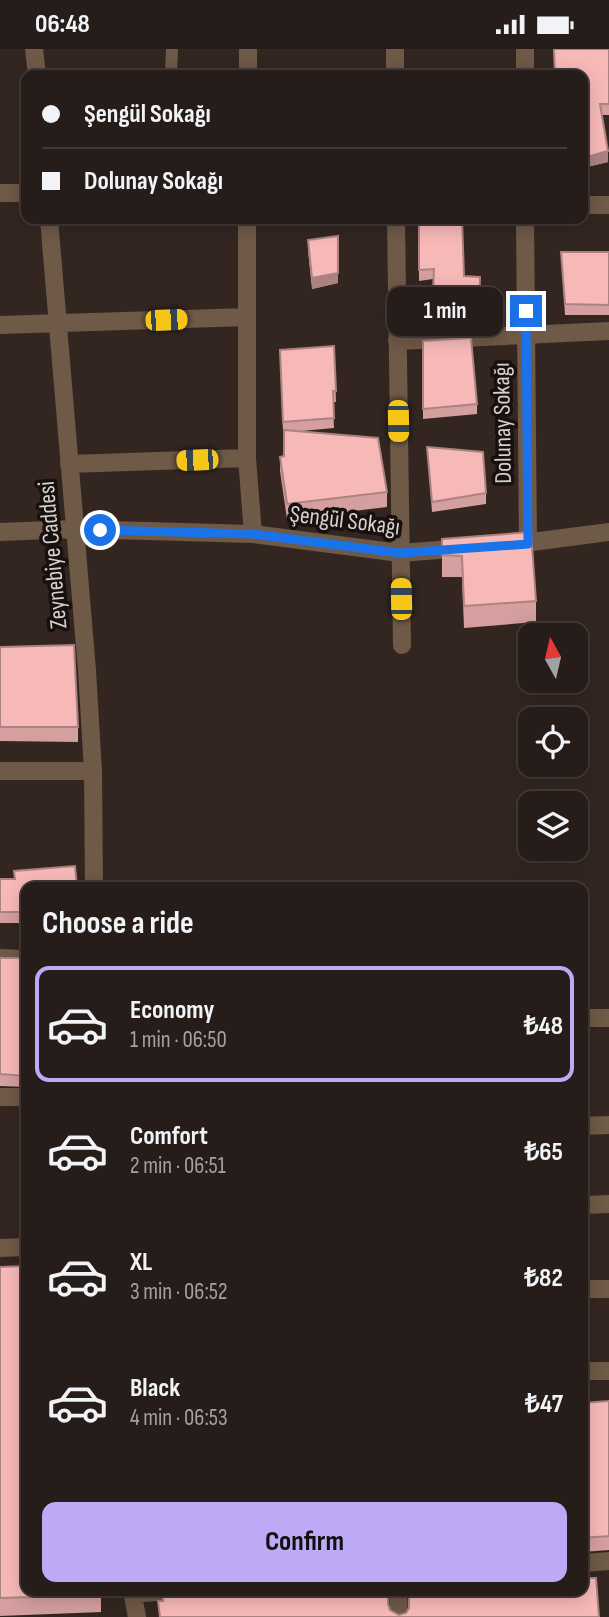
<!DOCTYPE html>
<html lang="en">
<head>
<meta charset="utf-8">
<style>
	body { margin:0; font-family:"Sofia Sans Condensed",sans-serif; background:#322926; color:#f1f3f6; height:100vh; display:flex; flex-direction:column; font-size:26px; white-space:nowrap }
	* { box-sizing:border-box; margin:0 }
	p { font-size:23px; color:#a4a1a2 }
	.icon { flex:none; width:38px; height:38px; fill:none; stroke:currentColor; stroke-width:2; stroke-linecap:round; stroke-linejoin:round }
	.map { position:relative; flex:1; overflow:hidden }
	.drawer { position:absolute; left:21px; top:833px; width:567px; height:714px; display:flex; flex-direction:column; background:#261c19; border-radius:14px; box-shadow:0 4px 18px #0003,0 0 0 2px #423a38 }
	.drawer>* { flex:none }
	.banner { position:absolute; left:21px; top:21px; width:567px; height:154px; border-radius:14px; box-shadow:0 4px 18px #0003,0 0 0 2px #423a38; display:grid; align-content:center; height:154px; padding:0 21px; background:#261c19 }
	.needle { width:46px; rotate:352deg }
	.tools { position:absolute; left:518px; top:574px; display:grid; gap:14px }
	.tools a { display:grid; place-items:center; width:70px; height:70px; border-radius:14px; background:#261c19; box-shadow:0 4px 18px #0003,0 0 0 2px #423a38; font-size:35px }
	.end { position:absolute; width:32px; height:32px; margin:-16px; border:9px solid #1a73e8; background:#fff; box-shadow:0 0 0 4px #fff }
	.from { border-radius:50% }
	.bubble { position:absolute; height:49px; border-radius:14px; background:#261c19; box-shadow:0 4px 18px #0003,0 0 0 2px #423a38; font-size:23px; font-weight:700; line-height:49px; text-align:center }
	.car { position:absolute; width:21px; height:42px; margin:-21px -10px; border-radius:9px; box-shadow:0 0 5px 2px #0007; background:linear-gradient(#f5c518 24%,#345 0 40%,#f5c518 0 76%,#345 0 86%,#f5c518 0) }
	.banner b { display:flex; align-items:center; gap:24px; height:66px; font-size:26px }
	.banner b+b { border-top:2px solid #423a38 }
	.banner i { width:18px; height:18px; background:#f1f3f6 }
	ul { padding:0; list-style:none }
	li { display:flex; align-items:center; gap:21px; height:116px; margin:0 14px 10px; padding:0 7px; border:4px solid transparent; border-radius:14px }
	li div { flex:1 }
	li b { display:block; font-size:26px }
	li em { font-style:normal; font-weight:700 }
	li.selected { border-color:#bda9f5 }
	li>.icon { width:63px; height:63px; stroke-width:1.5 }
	h2 { padding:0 21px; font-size:32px; line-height:84px }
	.button { display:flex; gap:14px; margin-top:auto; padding:14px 21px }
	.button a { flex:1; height:80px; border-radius:14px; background:#bda9f5; color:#111; font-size:28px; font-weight:700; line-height:80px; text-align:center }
	.status { display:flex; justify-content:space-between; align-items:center; height:49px; padding:0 35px; background:#261c19; direction:ltr }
	.status svg { height:19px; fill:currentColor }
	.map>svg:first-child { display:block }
</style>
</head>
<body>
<div class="status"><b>06:48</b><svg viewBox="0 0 49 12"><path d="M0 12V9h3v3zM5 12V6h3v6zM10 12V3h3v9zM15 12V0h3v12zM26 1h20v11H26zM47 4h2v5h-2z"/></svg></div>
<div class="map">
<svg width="609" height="1568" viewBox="0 0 609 1568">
	<rect width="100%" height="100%" fill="#332621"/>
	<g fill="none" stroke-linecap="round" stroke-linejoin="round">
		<path stroke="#6f5947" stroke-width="12" d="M 171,26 L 172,0"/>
		<path stroke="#6f5947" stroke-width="18" d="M 34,0 L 37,26
			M 395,0 L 395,26
			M 248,26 L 248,0
			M 525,26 L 525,0
			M 0,144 L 26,144
			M 583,156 L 609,156
			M 49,170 L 87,621 L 93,722 L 94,838
			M 247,170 L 247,409 L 253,485
			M 396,170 L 402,596
			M 525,170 L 528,494
			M 0,276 L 247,268
			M 397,292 L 609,282
			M 69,415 L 247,409
			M 0,483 L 75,480 L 253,485 L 400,504 L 464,499
			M 509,496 L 609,483
			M 0,722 L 93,722
			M 0,909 L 26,910
			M 583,969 L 609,969
			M 0,1048 L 26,1048
			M 583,1077 L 609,1076
			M 583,1156 L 609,1155
			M 0,1199 L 26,1198
			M 583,1240 L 609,1240
			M 583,1322 L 609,1322
			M 583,1514 L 609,1512
			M 132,1542 L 137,1568
			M 398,1542 L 399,1568
			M 133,1545 L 168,1542"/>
	</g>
	<path fill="#d49f9e" d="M 609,0 L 609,66 L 602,66 L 608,113 L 583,119 L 583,26 Z
		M 419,170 L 464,227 L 480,228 L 479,277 L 432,279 L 433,230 L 419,232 Z
		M 308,191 L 338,234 L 312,240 L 308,201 Z
		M 561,203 L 609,203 L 609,266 L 565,266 Z
		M 423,292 L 477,355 L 477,365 L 423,370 Z
		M 334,297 L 336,353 L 333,353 L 334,379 L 301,382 L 387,443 L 387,458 L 287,470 L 280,422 L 280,408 L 284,407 L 280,312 Z
		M 427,398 L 486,444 L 486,455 L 432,463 Z
		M 442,490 L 536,552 L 536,573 L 464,579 L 462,528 L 442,528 Z
		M 0,598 L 78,678 L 78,693 L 0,692 Z
		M 14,822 L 26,838 L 26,877 L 21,877 L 21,874 L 0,874 L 0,830 L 14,830 Z
		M 0,909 L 26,909 L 26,1038 L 0,1037 Z
		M 26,1047 L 26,1099 L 20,1099 L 20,1048 Z
		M 0,1218 L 101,1542 L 101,1563 L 0,1567 Z
		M 609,1352 L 609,1501 L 583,1503 L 583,1354 Z"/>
	<path fill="#ac8281" d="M 608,102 L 608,113 L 583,119 L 583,109 Z
		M 338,224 L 338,234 L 312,240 L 312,229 Z"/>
	<path fill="#f6b9b8" stroke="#ac8281" stroke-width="2" d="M 554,0 L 609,0 L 609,55 L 600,55 L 608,102 L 583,109 L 583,26 L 555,26 Z
		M 419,170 L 462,170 L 464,227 L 480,228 L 479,266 L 432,268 L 434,220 L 419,221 Z
		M 338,187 L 338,224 L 312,229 L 308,191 Z
		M 561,203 L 609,203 L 609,256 L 565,255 Z
		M 471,289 L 477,355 L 423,360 L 423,292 Z
		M 334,297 L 336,342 L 333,342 L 334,369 L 283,373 L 280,301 Z
		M 284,381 L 378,389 L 387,443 L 287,455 L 280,408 L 284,407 Z
		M 427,398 L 483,403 L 486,444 L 432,453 Z
		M 531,483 L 536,552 L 464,557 L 462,507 L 442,506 L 442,490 Z
		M 74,596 L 78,678 L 0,678 L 0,598 Z
		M 75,817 L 77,838 L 26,838 L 26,866 L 21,866 L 21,863 L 0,863 L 0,830 L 15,830 L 14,822 Z
		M 0,909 L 26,909 L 26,1027 L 0,1025 Z
		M 26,1047 L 26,1087 L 20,1087 L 20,1048 Z
		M 26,1217 L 26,1542 L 101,1542 L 101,1546 L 0,1549 L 0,1218 Z
		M 609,1352 L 609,1487 L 583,1489 L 583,1354 Z
		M 583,1529 L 596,1529 L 599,1568 L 160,1568 L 158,1552 L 163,1552 L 162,1542 L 301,1542 L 302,1546 L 353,1544 L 353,1542 L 388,1542 L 388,1555 L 390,1561 L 399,1566 L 406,1564 L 409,1559 L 409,1542 L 583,1542 Z"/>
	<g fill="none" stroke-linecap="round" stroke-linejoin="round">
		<path stroke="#1a73e8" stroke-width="9" d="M 100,481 L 253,485 L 400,504 L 528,495 L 526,262"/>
	</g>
	<g text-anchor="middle" stroke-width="7" stroke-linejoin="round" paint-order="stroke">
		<g font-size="24" fill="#d9cfcc" stroke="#16100e">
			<text transform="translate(502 374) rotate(-91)" y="8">Dolunay Sokağı</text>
			<text transform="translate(345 471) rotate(7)" y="8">Şengül Sokağı</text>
			<text transform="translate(52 506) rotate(-95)" y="8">Zeynebiye Caddesi</text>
		</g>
	</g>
</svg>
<div class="tools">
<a><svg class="needle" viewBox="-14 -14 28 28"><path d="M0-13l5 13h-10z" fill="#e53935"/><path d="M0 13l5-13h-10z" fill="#a4a1a2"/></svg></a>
<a><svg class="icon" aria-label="locate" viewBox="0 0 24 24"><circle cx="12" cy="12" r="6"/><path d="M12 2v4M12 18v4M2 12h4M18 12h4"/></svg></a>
<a><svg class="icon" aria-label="layers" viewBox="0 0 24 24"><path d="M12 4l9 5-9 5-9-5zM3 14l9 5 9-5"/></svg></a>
</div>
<i class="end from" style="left:100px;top:481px"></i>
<i class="end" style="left:526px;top:262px"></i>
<div class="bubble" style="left:387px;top:238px;width:116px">1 min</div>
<i class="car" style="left:166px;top:271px;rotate:88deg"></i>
<i class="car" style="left:398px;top:372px;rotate:179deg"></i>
<i class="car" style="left:197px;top:411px;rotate:268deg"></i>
<i class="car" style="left:401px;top:550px;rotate:359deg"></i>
<div class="banner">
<b><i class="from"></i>Şengül Sokağı</b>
<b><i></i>Dolunay Sokağı</b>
</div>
<section class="drawer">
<h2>Choose a ride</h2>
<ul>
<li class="selected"><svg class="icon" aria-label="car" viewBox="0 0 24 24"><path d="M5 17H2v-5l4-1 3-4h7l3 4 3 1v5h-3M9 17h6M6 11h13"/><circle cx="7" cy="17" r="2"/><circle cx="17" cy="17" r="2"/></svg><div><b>Economy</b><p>1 min · 06:50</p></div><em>₺48</em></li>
<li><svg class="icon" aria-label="car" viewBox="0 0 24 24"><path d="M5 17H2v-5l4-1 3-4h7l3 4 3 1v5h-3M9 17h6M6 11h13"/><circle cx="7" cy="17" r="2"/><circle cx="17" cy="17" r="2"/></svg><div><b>Comfort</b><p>2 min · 06:51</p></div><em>₺65</em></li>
<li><svg class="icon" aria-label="car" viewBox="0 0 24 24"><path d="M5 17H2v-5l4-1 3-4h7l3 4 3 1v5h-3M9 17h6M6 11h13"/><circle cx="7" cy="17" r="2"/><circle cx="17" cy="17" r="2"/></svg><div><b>XL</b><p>3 min · 06:52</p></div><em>₺82</em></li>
<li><svg class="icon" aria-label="car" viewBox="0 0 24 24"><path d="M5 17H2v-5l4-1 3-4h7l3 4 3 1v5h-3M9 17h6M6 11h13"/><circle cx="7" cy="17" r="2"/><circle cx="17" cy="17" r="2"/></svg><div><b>Black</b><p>4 min · 06:53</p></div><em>₺47</em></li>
</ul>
<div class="button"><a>Confirm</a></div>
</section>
</div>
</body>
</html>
